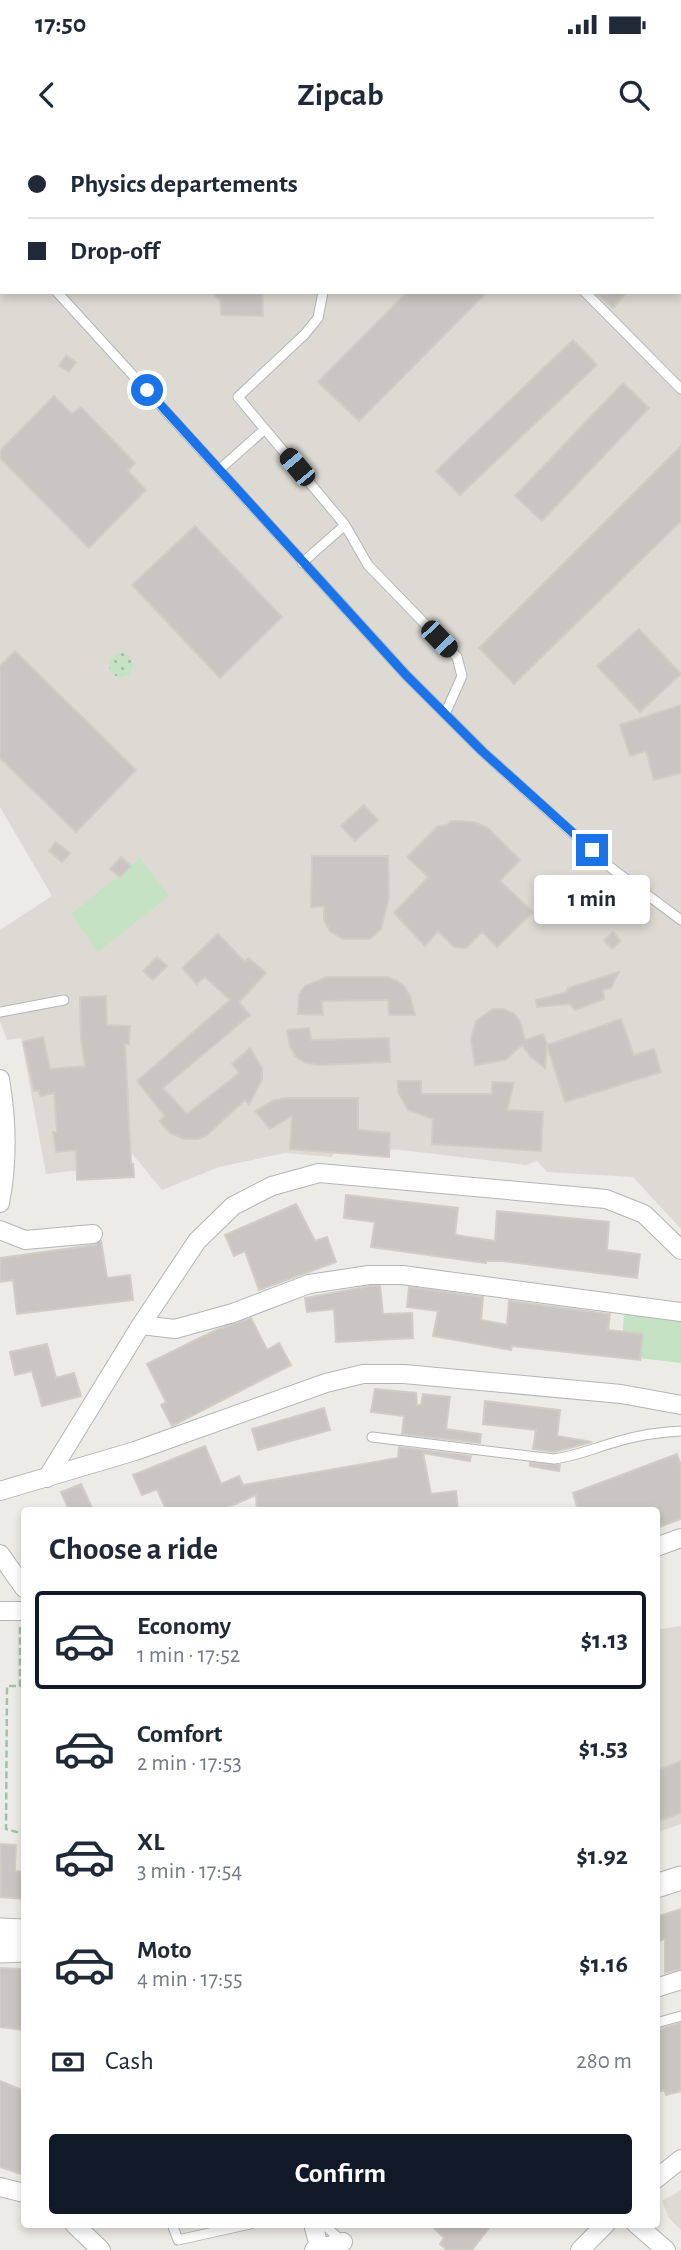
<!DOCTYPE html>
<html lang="en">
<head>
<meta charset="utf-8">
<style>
	body { margin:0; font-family:"Alegreya Sans",sans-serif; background:#f6f6f7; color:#1f2937; height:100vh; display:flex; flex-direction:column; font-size:26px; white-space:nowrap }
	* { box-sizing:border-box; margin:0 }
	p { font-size:23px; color:#747a83 }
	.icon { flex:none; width:38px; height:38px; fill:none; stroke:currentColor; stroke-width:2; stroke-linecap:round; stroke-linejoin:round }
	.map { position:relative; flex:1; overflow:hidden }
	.details { position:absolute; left:21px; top:1367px; width:639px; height:721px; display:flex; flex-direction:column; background:#fff; border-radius:7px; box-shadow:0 4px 10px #0003 }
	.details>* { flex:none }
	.hud { position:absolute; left:0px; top:0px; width:682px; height:154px; box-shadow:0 4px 10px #0003; display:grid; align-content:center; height:154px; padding:0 28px; background:#fff }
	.end { position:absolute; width:32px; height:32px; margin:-16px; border:9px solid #1a73e8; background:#fff; box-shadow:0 0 0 4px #fff }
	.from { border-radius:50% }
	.bubble { position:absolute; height:49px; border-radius:7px; background:#fff; box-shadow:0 4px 10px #0003; font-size:23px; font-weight:600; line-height:49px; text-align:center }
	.car { position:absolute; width:21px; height:42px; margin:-21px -10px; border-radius:9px; box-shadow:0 0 5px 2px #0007; background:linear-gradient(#222 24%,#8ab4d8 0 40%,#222 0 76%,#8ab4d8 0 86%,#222 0) }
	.hud b { display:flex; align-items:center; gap:24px; height:66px; font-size:26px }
	.hud b+b { border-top:2px solid #e0e1e3 }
	.hud i { width:18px; height:18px; background:#1f2937 }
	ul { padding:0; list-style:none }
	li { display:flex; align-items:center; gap:21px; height:98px; margin:0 14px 10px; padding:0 14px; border:4px solid transparent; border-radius:7px }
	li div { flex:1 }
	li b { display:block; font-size:26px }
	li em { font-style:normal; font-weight:600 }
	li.selected { border-color:#111827 }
	li>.icon { width:63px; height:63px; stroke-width:1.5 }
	h2 { padding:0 28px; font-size:32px; line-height:84px }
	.pay { display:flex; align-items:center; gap:18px; height:77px; padding:0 28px; font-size:26px }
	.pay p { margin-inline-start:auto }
	.cta { display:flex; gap:14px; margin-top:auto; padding:14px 28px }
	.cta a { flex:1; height:80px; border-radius:7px; background:#111827; color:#fff; font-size:28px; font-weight:600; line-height:80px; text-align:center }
	.status { display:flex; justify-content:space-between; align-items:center; height:49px; padding:0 35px; background:#fff; direction:ltr }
	.status svg { height:19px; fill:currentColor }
	header { display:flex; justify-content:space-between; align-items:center; height:91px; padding:0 28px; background:#fff; font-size:32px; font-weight:600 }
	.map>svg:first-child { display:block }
</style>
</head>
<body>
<div class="status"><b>17:50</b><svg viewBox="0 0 49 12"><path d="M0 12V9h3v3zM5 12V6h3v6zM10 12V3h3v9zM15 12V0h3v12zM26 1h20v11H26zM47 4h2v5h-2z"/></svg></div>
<header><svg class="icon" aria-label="back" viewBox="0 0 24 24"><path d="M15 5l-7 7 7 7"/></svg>Zipcab<svg class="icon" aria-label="search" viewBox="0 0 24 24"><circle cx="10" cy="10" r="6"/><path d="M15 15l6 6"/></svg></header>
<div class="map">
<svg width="681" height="2110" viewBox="0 0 681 2110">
	<defs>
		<pattern id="grass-dots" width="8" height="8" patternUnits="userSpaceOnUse" patternTransform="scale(1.75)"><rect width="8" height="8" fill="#c5e3c4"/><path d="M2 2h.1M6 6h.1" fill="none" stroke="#a3bba3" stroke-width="1.8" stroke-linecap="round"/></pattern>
	</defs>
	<rect width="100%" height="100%" fill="#edebe5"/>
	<path fill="#dddad3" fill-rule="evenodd" d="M 0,0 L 681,0 L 681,1089 L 633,1037 L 547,1032 L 537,1021 L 526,1025 L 401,1010 L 337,1008 L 332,1017 L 285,1013 L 219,1027 L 162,1050 L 130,1011 L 130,1024 L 46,1034 L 21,898 L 7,900 L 0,881 L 0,790 L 52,756 L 0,667 ZM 2,2 L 681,2 L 681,152 L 2,152 Z
		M 681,1486 L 681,1684 L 656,1693 L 656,1490 Z
		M 681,2050 L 681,2090 L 669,2078 L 662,2061 Z"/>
	<path fill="url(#grass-dots)" d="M109 525a12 12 0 1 1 24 0a12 12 0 1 1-24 0Z"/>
	<path fill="#c5e3c4" d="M 140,718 L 169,756 L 98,812 L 71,774 Z
		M 624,1174 L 681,1182 L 681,1223 L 621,1216 Z"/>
	<path fill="#c9c6c2" stroke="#d2cdc4" stroke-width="2" d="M 212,152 L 262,152 L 263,176 L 221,175 L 220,161 Z
		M 407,152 L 487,152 L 359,281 L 318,242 Z
		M 595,152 L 627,152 L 613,168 Z
		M 573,200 L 597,225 L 460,355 L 436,331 Z
		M 66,215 L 76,222 L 69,232 L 59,226 Z
		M 623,243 L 649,268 L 542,381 L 515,356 Z
		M 54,256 L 72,274 L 81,267 L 135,323 L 128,331 L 146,350 L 89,408 L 0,318 L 0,311 Z
		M 681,306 L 681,381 L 514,544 L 479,508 Z
		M 195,386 L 282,477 L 220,538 L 132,445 Z
		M 639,489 L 681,534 L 640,572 L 597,526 Z
		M 15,511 L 136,630 L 76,692 L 0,618 L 0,526 Z
		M 681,565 L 681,633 L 654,640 L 646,611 L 630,616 L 620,585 Z
		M 364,665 L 378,680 L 355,701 L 341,686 Z
		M 451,681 L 474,682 L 488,688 L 520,720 L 500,741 L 533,772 L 497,807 L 482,792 L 466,808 L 454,807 L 438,791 L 425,806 L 394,773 L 428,737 L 407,717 L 438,686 L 447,685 Z
		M 56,702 L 70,713 L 62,722 L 49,711 Z
		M 312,716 L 388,716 L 389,757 L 381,789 L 370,799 L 343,799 L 330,791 L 324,780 L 324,766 L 311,767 Z
		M 121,717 L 131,726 L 120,737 L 110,729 Z
		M 613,792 L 621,801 L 612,809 L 604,800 Z
		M 218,794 L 245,822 L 249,818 L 266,833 L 239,862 L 250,875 L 163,948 L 187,974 L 239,933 L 232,924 L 250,908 L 262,928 L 262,939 L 249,965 L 245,960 L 207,995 L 198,999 L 184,999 L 170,993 L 159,981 L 165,976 L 137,941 L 230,860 L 205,837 L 197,844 L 182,828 Z
		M 157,817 L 167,826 L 153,840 L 143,831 Z
		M 619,832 L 611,848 L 603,850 L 604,859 L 575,870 L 570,864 L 537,867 L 536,860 L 567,852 L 568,848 Z
		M 326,837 L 387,837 L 397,841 L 404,846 L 410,856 L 415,875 L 389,875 L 388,860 L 322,861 L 323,875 L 298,874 L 299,854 L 305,846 Z
		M 106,856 L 107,885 L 130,886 L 129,904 L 125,904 L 131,1024 L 133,1024 L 134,1037 L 77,1040 L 76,1010 L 56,1012 L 53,992 L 57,992 L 54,953 L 40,956 L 39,950 L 34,951 L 23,902 L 43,897 L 50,929 L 85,926 L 81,899 L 80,857 Z
		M 493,869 L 504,869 L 513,873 L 520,881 L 525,900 L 543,894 L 547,904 L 545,928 L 530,916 L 522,905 L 505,920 L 475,925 L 471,899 L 476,881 Z
		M 621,879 L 634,915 L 654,909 L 661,932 L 565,962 L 547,905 Z
		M 309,888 L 311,900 L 389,898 L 390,922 L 318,925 L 304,922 L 295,916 L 290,906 L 287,890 Z
		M 398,941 L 421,941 L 421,954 L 492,954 L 492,942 L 514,943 L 507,970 L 543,972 L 541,1011 L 432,1004 L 433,979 L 408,970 L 398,952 Z
		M 286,958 L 358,958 L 358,990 L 390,993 L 389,1017 L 290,1009 L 292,976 L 270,989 L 255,971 L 275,960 Z
		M 346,1055 L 458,1068 L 455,1095 L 495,1101 L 497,1071 L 609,1082 L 607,1110 L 640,1114 L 637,1138 L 503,1121 L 486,1121 L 486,1123 L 371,1107 L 375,1082 L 344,1078 Z
		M 296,1064 L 315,1101 L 327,1097 L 336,1122 L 259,1150 L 245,1111 L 234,1116 L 225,1095 Z
		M 101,1101 L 107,1138 L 130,1135 L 133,1160 L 17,1174 L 13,1140 L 0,1142 L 0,1118 L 94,1105 Z
		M 370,1146 L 380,1146 L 383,1174 L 412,1173 L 413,1198 L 336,1202 L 334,1169 L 307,1172 L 305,1158 Z
		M 409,1147 L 483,1157 L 481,1180 L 507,1185 L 509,1161 L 610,1174 L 608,1190 L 643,1194 L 640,1220 L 512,1206 L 511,1210 L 433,1196 L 438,1171 L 407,1167 Z
		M 251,1178 L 267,1210 L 279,1203 L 291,1225 L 172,1286 L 161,1265 L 166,1262 L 147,1224 L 216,1190 Z
		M 47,1204 L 56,1238 L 74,1233 L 81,1256 L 42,1266 L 32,1231 L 15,1235 L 10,1212 Z
		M 375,1249 L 416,1253 L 417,1265 L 421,1265 L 423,1254 L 450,1257 L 446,1289 L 481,1294 L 480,1303 L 402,1294 L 404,1276 L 371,1272 Z
		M 485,1261 L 560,1270 L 557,1296 L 592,1302 L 554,1312 L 533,1309 L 536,1290 L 483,1284 Z
		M 324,1268 L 330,1290 L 258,1310 L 252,1289 Z
		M 205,1306 L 221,1344 L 239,1336 L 243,1345 L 398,1318 L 399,1307 L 471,1316 L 470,1321 L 423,1313 L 431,1354 L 456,1351 L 458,1370 L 257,1370 L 256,1355 L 222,1370 L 166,1370 L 157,1349 L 142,1355 L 133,1335 Z
		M 677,1314 L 681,1326 L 681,1379 L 656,1388 L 656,1370 L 578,1370 L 573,1353 Z
		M 530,1323 L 560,1325 L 559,1331 L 530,1326 Z
		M 81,1344 L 93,1370 L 69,1370 L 61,1352 Z
		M 681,1621 L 681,1673 L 656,1682 L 656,1631 Z
		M 0,1704 L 16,1705 L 15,1731 L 24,1732 L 24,1759 L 1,1757 Z
		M 681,1769 L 681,1829 L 665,1833 L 665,1799 L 656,1802 L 656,1777 Z
		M 0,1828 L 24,1829 L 24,1890 L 0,1887 Z
		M 681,1883 L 681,1951 L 666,1955 L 664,1950 L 656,1953 L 656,1890 Z
		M 0,1941 L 24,1951 L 24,2035 L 0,2027 Z
		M 430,2084 L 492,2084 L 472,2110 L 447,2110 L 440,2104 L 444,2098 Z"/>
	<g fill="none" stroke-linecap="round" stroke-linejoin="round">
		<g stroke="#b2b5b8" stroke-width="11">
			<path id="service" d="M 433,0 L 435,2
				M 323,2 L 323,0
				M 0,90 L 2,92
				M 57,152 L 406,535 L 482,611 L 610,727 L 681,780
				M 323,152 L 318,178 L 305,194 L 238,257 L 345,385 L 368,425 L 457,517 L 462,536 L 445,574
				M 585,152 L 681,249
				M 220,329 L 265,289
				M 302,423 L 345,385
				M 0,872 L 64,860
				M 372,1297 L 554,1319 C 577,1316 597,1307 619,1301 C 640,1295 660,1292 681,1291
				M 656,1883 L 681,1876
				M 172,2084 L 178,2100 L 250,2084
				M 323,2084 L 343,2102"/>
		</g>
		<g stroke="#b2b5b8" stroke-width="20">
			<path id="minor" d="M 0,939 C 7,980 8,1022 0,1063
				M 0,1090 L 25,1100 L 93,1094
				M 141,1185 L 175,1189 L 233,1173 L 309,1144 L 369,1135 L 402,1135 L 681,1172
				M 47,1338 L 141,1185 L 197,1101 L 233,1066 L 272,1046 L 319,1033 L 606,1059 L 644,1074 L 681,1110
				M 0,1351 L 135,1311 L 326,1243 L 363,1234 L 404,1234 L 621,1254 L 681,1265
				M 656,1407 L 681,1398
				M 0,1414 L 24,1448
				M 0,1471 L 24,1471
				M 656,1848 L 681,1840
				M 656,2039 L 681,2019
				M 0,2047 L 24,2053
				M 74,2084 L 101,2110
				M 313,2084 L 320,2110
				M 636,2084 L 666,2110
				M 314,2110 L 343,2102
				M 580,2110 L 606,2084"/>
		</g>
		<g stroke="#b2b5b8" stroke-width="25">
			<path id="tertiary" d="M 656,1746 L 681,1738
				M 0,1790 L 24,1791
				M 0,1811 L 24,1810"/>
		</g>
		<path stroke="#9ec3a7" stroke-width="2.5" stroke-dasharray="7 3.5" stroke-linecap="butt" d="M 0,18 L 2,18
			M 20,1487 L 20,1546 L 7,1546 L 6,1689 L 24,1694"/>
		<use href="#service" stroke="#fff" stroke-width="9"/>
		<use href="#minor" stroke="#fff" stroke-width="18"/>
		<use href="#tertiary" stroke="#fff" stroke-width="23"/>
	</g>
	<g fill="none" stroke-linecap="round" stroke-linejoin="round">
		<path stroke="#1a73e8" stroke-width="9" d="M 147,250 L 406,535 L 482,611 L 592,710"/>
	</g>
</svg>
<i class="end from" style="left:147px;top:250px"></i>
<i class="end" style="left:592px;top:710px"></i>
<div class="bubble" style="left:534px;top:735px;width:116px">1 min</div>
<i class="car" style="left:297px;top:327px;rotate:320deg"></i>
<i class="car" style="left:439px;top:499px;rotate:136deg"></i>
<div class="hud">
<b><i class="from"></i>Physics departements</b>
<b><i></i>Drop-off</b>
</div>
<section class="details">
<h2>Choose a ride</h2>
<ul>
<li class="selected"><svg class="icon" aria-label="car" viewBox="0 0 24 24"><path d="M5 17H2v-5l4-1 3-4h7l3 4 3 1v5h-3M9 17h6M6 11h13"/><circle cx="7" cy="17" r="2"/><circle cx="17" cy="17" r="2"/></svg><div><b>Economy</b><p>1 min · 17:52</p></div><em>$1.13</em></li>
<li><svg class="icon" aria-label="car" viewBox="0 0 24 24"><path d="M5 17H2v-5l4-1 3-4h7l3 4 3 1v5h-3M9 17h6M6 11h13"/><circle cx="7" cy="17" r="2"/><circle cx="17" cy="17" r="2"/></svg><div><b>Comfort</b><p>2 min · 17:53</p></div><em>$1.53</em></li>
<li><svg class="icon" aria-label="car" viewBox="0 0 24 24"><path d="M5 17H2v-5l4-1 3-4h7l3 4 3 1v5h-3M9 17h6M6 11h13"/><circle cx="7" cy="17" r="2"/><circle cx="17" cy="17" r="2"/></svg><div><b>XL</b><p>3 min · 17:54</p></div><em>$1.92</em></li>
<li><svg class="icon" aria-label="car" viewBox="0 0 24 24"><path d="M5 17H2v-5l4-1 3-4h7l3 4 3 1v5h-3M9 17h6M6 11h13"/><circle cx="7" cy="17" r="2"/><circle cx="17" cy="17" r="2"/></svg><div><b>Moto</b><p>4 min · 17:55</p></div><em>$1.16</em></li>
</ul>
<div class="pay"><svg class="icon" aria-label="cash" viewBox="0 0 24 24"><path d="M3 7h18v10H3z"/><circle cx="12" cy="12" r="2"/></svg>Cash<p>280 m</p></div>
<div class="cta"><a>Confirm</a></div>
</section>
</div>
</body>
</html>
